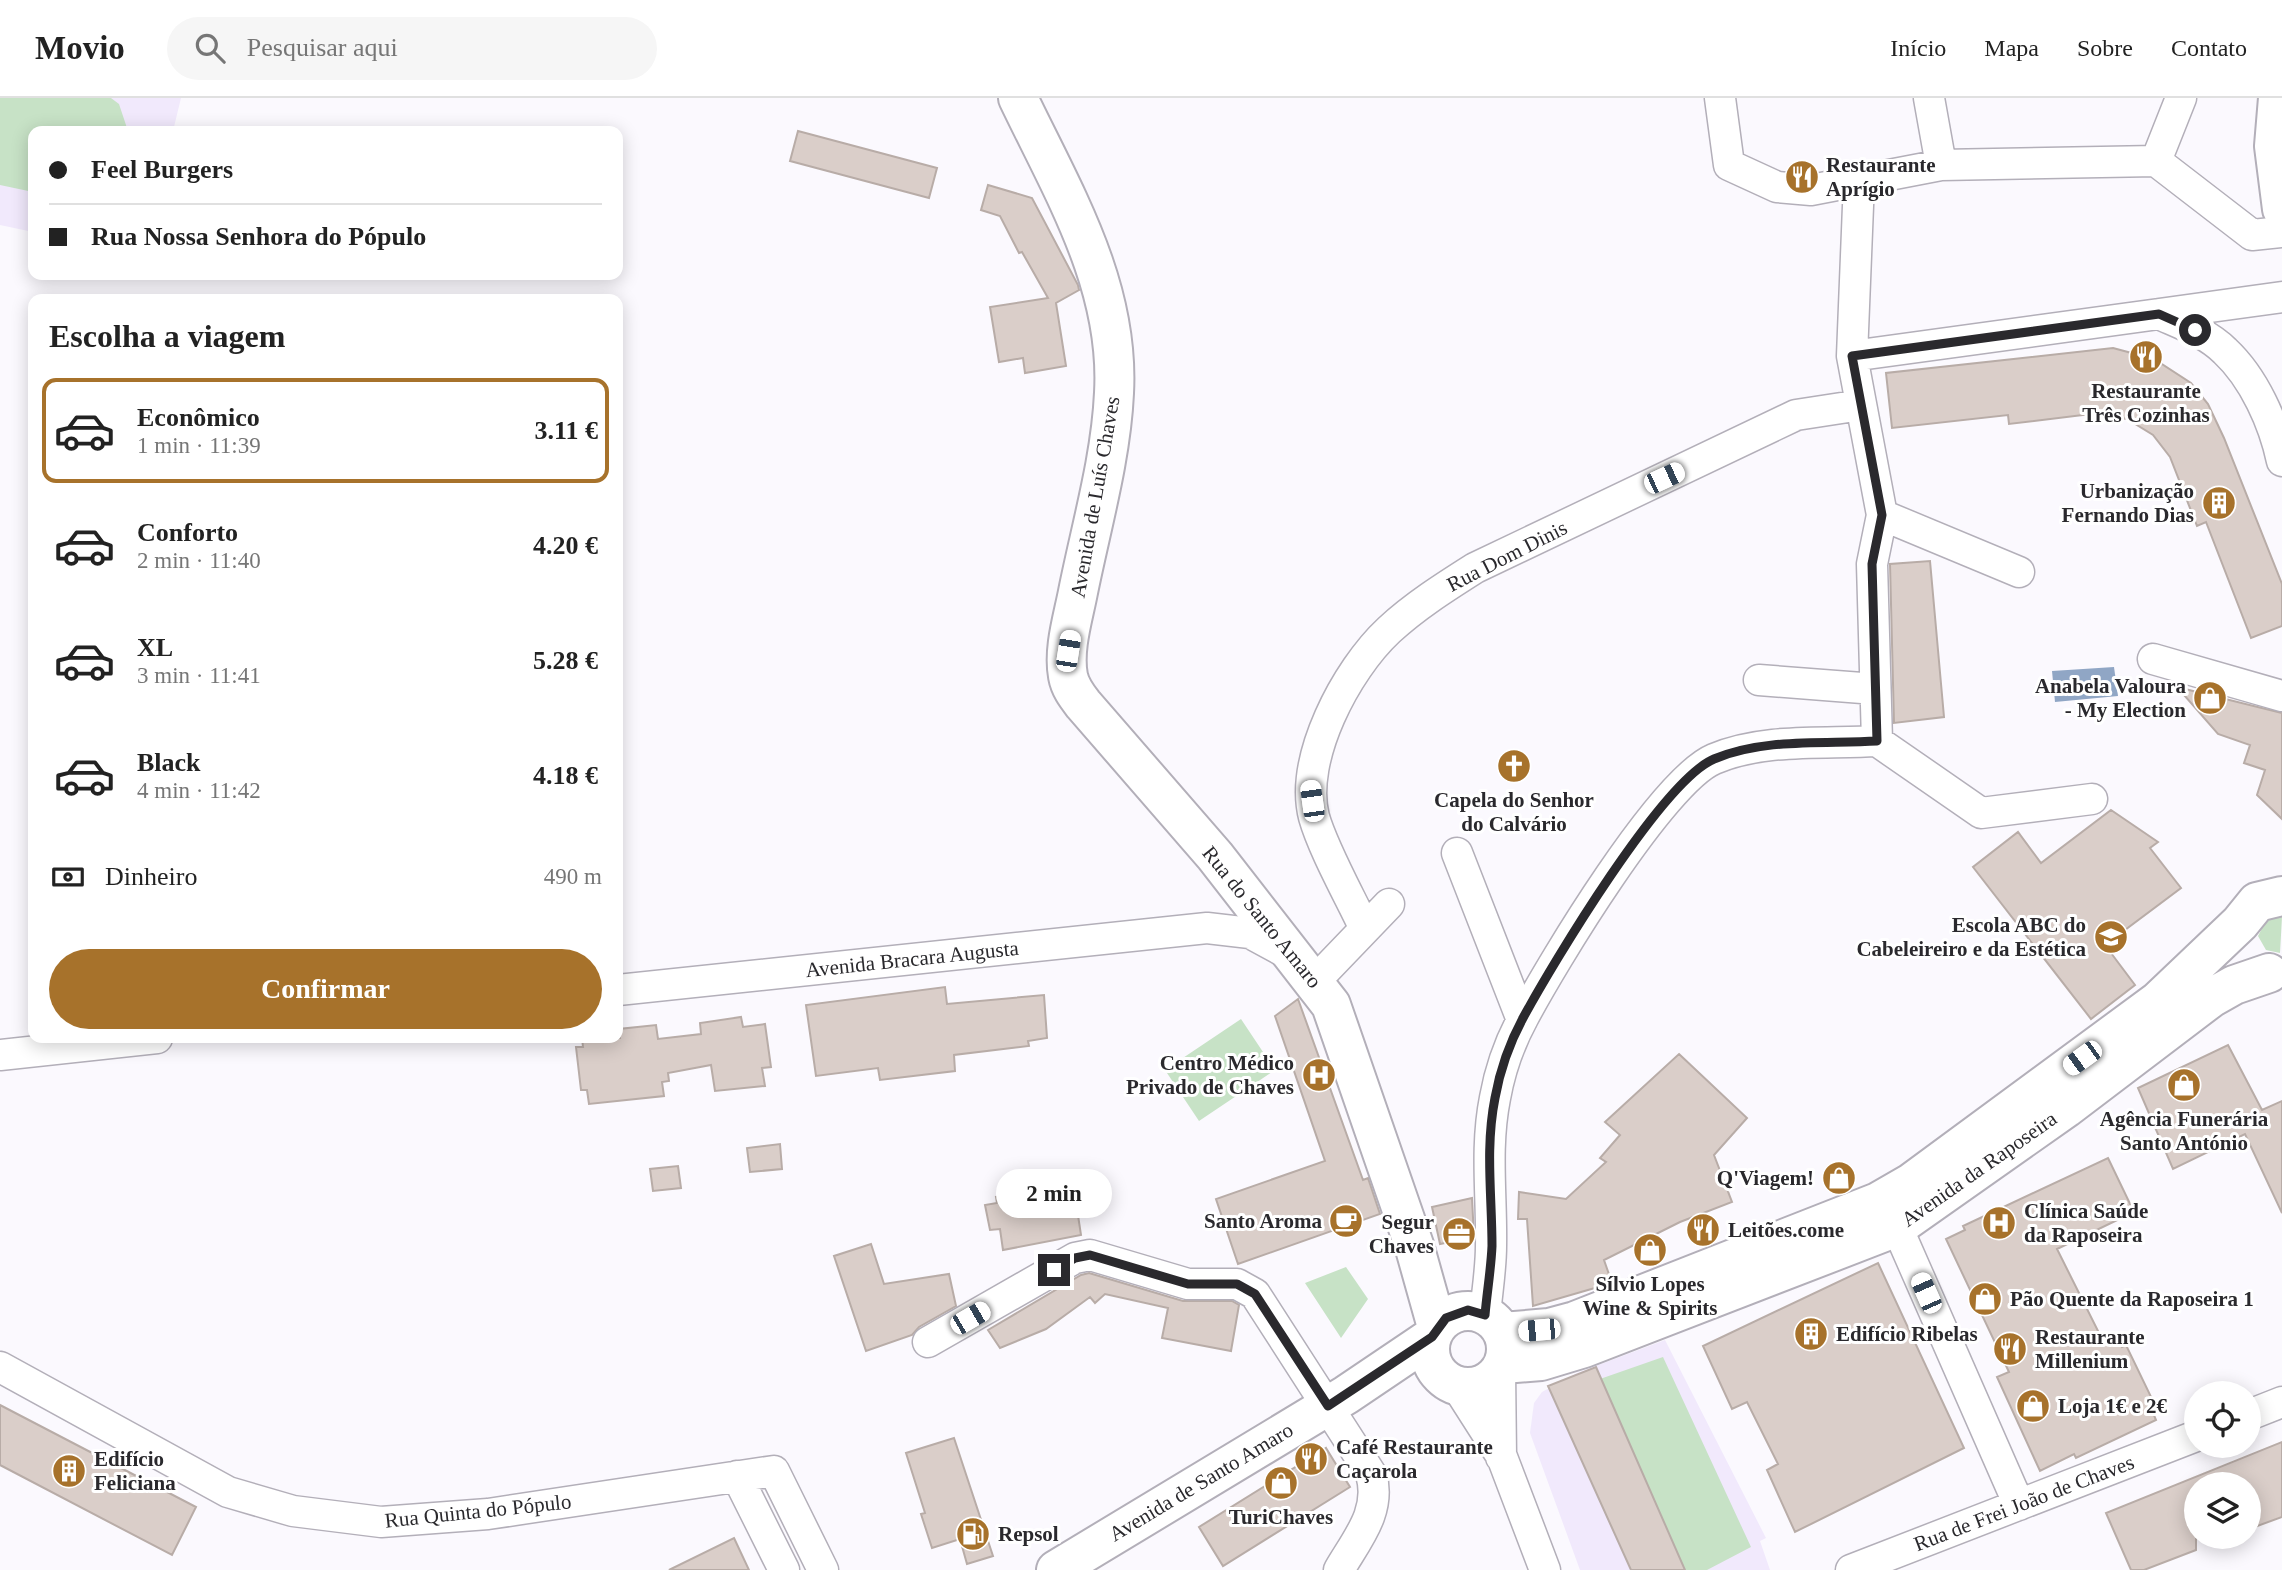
<!DOCTYPE html>
<html lang="pt">
<head>
<meta charset="utf-8">
<style>
	body { margin:0; font-family:"Times New Roman",serif; background:#f6f6f6; color:#222; height:100vh; display:flex; flex-direction:column; font-size:26px; white-space:nowrap }
	* { box-sizing:border-box; margin:0 }
	p { font-size:23px; color:#767676 }
	.icon { flex:none; width:38px; height:38px; fill:none; stroke:currentColor; stroke-width:2; stroke-linecap:round; stroke-linejoin:round }
	.map { position:relative; flex:1; overflow:hidden }
	.panel { position:absolute; left:28px; top:196px; width:595px; height:749px; display:flex; flex-direction:column; background:#fff; border-radius:14px; box-shadow:0 4px 18px #0003 }
	.panel>* { flex:none }
	.top-card { position:absolute; left:28px; top:28px; width:595px; height:154px; border-radius:14px; box-shadow:0 4px 18px #0003; display:grid; align-content:center; height:154px; padding:0 21px; background:#fff }
	.buttons { position:absolute; left:2184px; top:1283px; display:grid; gap:14px }
	.buttons a { display:grid; place-items:center; width:77px; height:77px; border-radius:50%; background:#fff; box-shadow:0 4px 18px #0003; font-size:35px }
	.end { position:absolute; width:32px; height:32px; margin:-16px; border:9px solid #2a292d; background:#fff; box-shadow:0 0 0 4px #fff }
	.from { border-radius:50% }
	.bubble { position:absolute; height:49px; border-radius:24px; background:#fff; box-shadow:0 4px 18px #0003; font-size:23px; font-weight:800; line-height:49px; text-align:center }
	.car { position:absolute; width:21px; height:42px; margin:-21px -10px; border-radius:9px; box-shadow:0 0 5px 2px #0007; background:linear-gradient(#fff 24%,#345 0 40%,#fff 0 76%,#345 0 86%,#fff 0) }
	.top-card b { display:flex; align-items:center; gap:24px; height:66px; font-size:26px }
	.top-card b+b { border-top:2px solid #e0e0e0 }
	.top-card i { width:18px; height:18px; background:#222 }
	ul { padding:0; list-style:none }
	li { display:flex; align-items:center; gap:21px; height:105px; margin:0 14px 10px; padding:0 7px; border:4px solid transparent; border-radius:14px }
	li div { flex:1 }
	li b { display:block; font-size:26px }
	li em { font-style:normal; font-weight:800 }
	li.selected { border-color:#a7722b }
	li>.icon { width:63px; height:63px; stroke-width:1.5 }
	h2 { padding:0 21px; font-size:32px; line-height:84px }
	.pay { display:flex; align-items:center; gap:18px; height:77px; padding:0 21px; font-size:26px }
	.pay p { margin-inline-start:auto }
	.action { display:flex; gap:14px; margin-top:auto; padding:14px 21px }
	.action a { flex:1; height:80px; border-radius:42px; background:#a7722b; color:#fff; font-size:28px; font-weight:800; line-height:80px; text-align:center }
	header { display:flex; align-items:center; gap:42px; box-sizing:border-box; height:98px; padding:0 35px; background:#fff; border-bottom:2px solid #e0e0e0 }
	header strong { font-size:33px }
	nav { display:flex; gap:38px; margin-inline-start:auto; font-size:24px }
	.search { width:490px; height:63px; background:#f6f6f6; display:flex; align-items:center; gap:18px; box-sizing:border-box; padding:0 24px; border-radius:38px; color:#767676; font-size:26px }
	.map>svg:first-child { display:block }
</style>
</head>
<body>
<header>
<strong>Movio</strong>
<div class="search"><svg class="icon" aria-label="search" viewBox="0 0 24 24"><circle cx="10" cy="10" r="6"/><path d="M15 15l6 6"/></svg>Pesquisar aqui</div>
<nav><a>Início</a><a>Mapa</a><a>Sobre</a><a>Contato</a></nav>
</header>
<div class="map">
<svg width="2282" height="1472" viewBox="0 0 2282 1472">
	<rect width="100%" height="100%" fill="#fbf9fe"/>
	<path fill="#f1e9fc" d="M 0,0 L 181,0 L 173,33 L 33,33 L 33,134 L 0,127 Z
		M 1665,1242 L 1766,1440 L 1760,1443 L 1770,1472 L 1580,1472 L 1530,1335 L 1534,1305 L 1542,1294 L 1577,1275 Z"/>
	<path fill="#c7e2c6" d="M 0,0 L 111,0 L 119,6 L 128,33 L 33,33 L 33,94 L 0,87 Z
		M 2276,818 L 2282,819 L 2280,855 L 2266,852 L 2258,838 L 2267,821 Z
		M 1241,921 L 1275,972 L 1199,1023 L 1165,972 Z
		M 1346,1169 L 1368,1201 L 1341,1240 L 1305,1185 Z
		M 1663,1259 L 1751,1449 L 1707,1472 L 1658,1472 L 1600,1281 Z"/>
	<path fill="#90a6c5" d="M 2114,569 L 2118,598 L 2055,604 L 2052,573 Z"/>
	<path fill="#dacec9" stroke="#b8aca7" stroke-width="2" d="M 798,33 L 937,70 L 929,100 L 790,63 Z
		M 988,87 L 1032,100 L 1078,187 L 1079,192 L 1056,205 L 1066,268 L 1025,275 L 1023,260 L 999,264 L 990,209 L 1048,200 L 1022,154 L 1019,155 L 1000,118 L 981,112 Z
		M 2113,250 L 2154,261 L 2191,285 L 2208,306 L 2224,340 L 2282,486 L 2282,528 L 2251,540 L 2206,424 L 2197,428 L 2170,359 L 2153,337 L 2127,321 L 2091,316 L 2009,326 L 2008,317 L 1892,330 L 1886,275 Z
		M 1930,463 L 1944,619 L 1894,625 L 1890,466 Z
		M 2177,589 L 2282,615 L 2282,721 L 2257,697 L 2265,672 L 2244,665 L 2250,647 L 2218,636 Z
		M 2111,712 L 2158,744 L 2150,750 L 2181,790 L 2105,847 L 2135,887 L 2091,921 L 1973,769 L 2018,734 L 2041,765 Z
		M 945,889 L 947,906 L 1044,897 L 1047,940 L 1028,943 L 1029,948 L 954,957 L 955,973 L 880,982 L 878,970 L 816,978 L 806,907 Z
		M 1298,901 L 1363,1082 L 1368,1080 L 1380,1116 L 1238,1166 L 1216,1101 L 1325,1063 L 1275,918 Z
		M 741,919 L 743,929 L 765,926 L 771,969 L 762,970 L 765,988 L 715,993 L 711,967 L 668,975 L 669,983 L 662,984 L 664,998 L 589,1006 L 587,992 L 581,992 L 576,949 L 583,949 L 582,940 L 620,940 L 619,931 L 656,927 L 658,941 L 701,936 L 700,925 Z
		M 2228,947 L 2262,1012 L 2282,1003 L 2282,1115 L 2245,1036 L 2173,1071 L 2138,990 Z
		M 1679,956 L 1747,1020 L 1714,1057 L 1732,1104 L 1680,1124 L 1604,1162 L 1612,1185 L 1533,1208 L 1527,1121 L 1518,1121 L 1519,1094 L 1566,1101 L 1606,1064 L 1600,1060 L 1620,1037 L 1605,1024 Z
		M 780,1046 L 782,1071 L 750,1074 L 747,1050 Z
		M 2108,1060 L 2134,1114 L 2057,1151 L 2103,1243 L 2116,1237 L 2122,1249 L 2126,1247 L 2153,1303 L 2149,1305 L 2156,1322 L 2076,1360 L 2074,1356 L 2040,1373 L 1997,1279 L 2009,1274 L 1946,1141 L 1965,1132 L 1963,1128 Z
		M 678,1068 L 681,1090 L 653,1093 L 650,1071 Z
		M 1074,1091 L 1081,1137 L 1003,1152 L 1000,1131 L 990,1132 L 985,1107 L 997,1105 L 996,1099 Z
		M 1472,1100 L 1474,1139 L 1440,1146 L 1432,1109 Z
		M 871,1146 L 884,1186 L 949,1176 L 956,1208 L 919,1229 L 912,1237 L 866,1253 L 834,1158 Z
		M 1878,1165 L 1964,1350 L 1795,1434 L 1767,1372 L 1778,1366 L 1747,1304 L 1732,1311 L 1703,1248 Z
		M 1089,1175 L 1183,1203 L 1232,1203 L 1239,1207 L 1231,1253 L 1162,1240 L 1168,1210 L 1105,1196 L 1095,1205 L 1090,1199 L 1046,1231 L 1000,1250 L 988,1232 L 1081,1177 Z
		M 1596,1269 L 1685,1472 L 1631,1472 L 1548,1288 Z
		M 0,1307 L 196,1409 L 172,1457 L 0,1367 Z
		M 954,1340 L 993,1458 L 967,1466 L 960,1441 L 932,1450 L 921,1416 L 925,1415 L 906,1355 Z
		M 2282,1344 L 2282,1419 L 2249,1431 L 2249,1386 L 2196,1386 L 2196,1452 L 2144,1472 L 2131,1472 L 2106,1415 Z
		M 1326,1350 L 1350,1389 L 1223,1468 L 1199,1429 Z
		M 734,1440 L 749,1472 L 669,1472 Z"/>
	<g fill="none" stroke-linecap="round" stroke-linejoin="round">
		<g stroke="#b3afb9" stroke-width="33">
			<path id="street" d="M 1720,0 L 1729,67 L 1777,89 L 1811,92 L 1941,67 L 2156,63 L 2252,137 L 2282,134
				M 1929,0 L 1941,67
				M 2156,63 L 2181,0
				M 1859,83 L 1852,258 L 1882,417 L 1872,466 L 1877,643
				M 2159,216 L 2282,199
				M 1852,258 L 2159,216 C 2181,226 2207,235 2225,253 C 2254,280 2274,325 2282,363
				M 1882,417 L 2019,474
				M 2153,561 L 2282,598
				M 1759,582 L 1875,591
				M 1877,643 L 1981,715 L 2092,701
				M 1457,755 L 1522,922
				M 1365,831 C 1350,799 1323,751 1314,719 C 1299,661 1346,572 1389,532 C 1415,508 1445,489 1475,470 L 1796,317 L 1861,307
				M 1315,883 L 1389,806
				M 618,892 L 1207,830 L 1250,835 L 1285,854
				M 0,957 L 157,940
				M 1897,1129 L 2019,1407
				M 1485,1217 C 1487,1194 1491,1171 1491,1148 C 1492,1098 1485,1050 1495,1000 C 1500,972 1510,944 1523,920 C 1552,865 1662,683 1714,661 C 1763,640 1824,646 1877,643
				M 928,1244 L 1075,1160 L 1090,1157 L 1188,1186 L 1237,1186 L 1255,1196 L 1371,1376 C 1382,1413 1357,1441 1339,1472
				M 0,1269 L 228,1394 L 293,1413 L 381,1424 L 488,1416 L 774,1373 L 823,1472
				M 1500,1272 L 1501,1359
				M 1456,1287 L 1502,1359 L 1545,1472
				M 2249,1317 L 2282,1304
				M 737,1378 L 784,1472
				M 1851,1472 L 2196,1338"/>
		</g>
		<g stroke="#b3afb9" stroke-width="42">
			<path id="secondary" d="M 1018,0 C 1063,94 1120,187 1114,295 C 1111,361 1091,429 1078,494 C 1073,520 1063,551 1068,578 C 1070,589 1076,597 1083,606 L 1215,758 L 1331,907 L 1414,1147 L 1437,1229
				M 2278,0 L 2274,48 L 2282,111
				M1430 1251a38 38 0 1 1 76 0a38 38 0 1 1-76 0Z
				M 1502,1234 L 1549,1230 L 1575,1223 L 1878,1104 L 1911,1085 L 2158,903 L 2240,825 L 2257,804 L 2282,798
				M 1503,1266 L 1541,1263 L 1584,1250 L 1897,1129 L 2066,1010 L 2211,900 L 2234,887 L 2269,875
				M 1056,1472 L 1346,1297 L 1432,1239"/>
		</g>
		<use href="#street" stroke="#fff" stroke-width="30"/>
		<use href="#secondary" stroke="#fff" stroke-width="38"/>
	</g>
	<g fill="none" stroke-linecap="round" stroke-linejoin="round">
		<path stroke="#2a292d" stroke-width="9" d="M 1054,1172 L 1075,1160 L 1090,1157 L 1188,1186 L 1237,1186 L 1255,1196 L 1328,1308 L 1432,1239 L 1446,1220 L 1468,1212 L 1485,1217 C 1487,1194 1491,1171 1492,1148 C 1492,1098 1485,1050 1495,1000 C 1500,972 1510,944 1523,920 C 1553,865 1662,683 1714,661 C 1763,640 1824,646 1877,643 L 1872,466 L 1882,417 L 1852,258 L 2159,216 L 2195,232"/>
	</g>
	<defs>
		<g id="restaurant-disc" transform="scale(1.75)"><circle r="9.5" fill="#a7722b" stroke="#fff"/><path d="M-5-6h1v4h1v-4h1v4h1v-4h1v5L-1.5 .5V6h-2V.5L-5-1ZM5-6V6H3V1.5H1.5Q1.5-4 5-6Z" fill="#fff"/></g>
		<g id="building-disc" transform="scale(1.75)"><circle r="9.5" fill="#a7722b" stroke="#fff"/><path d="M-4-6H4V6H1V3H-1V6H-4ZM-2.5-4.3h1.7v1.8h-1.7ZM.8-4.3h1.7v1.8H.8ZM-2.5-1h1.7V.8h-1.7ZM.8-1h1.7V.8H.8Z" fill="#fff"/></g>
		<g id="shop-disc" transform="scale(1.75)"><circle r="9.5" fill="#a7722b" stroke="#fff"/><path d="M-5-2.5h2.3a2.7 3.5 0 0 1 5.4 0H5L5.5 6h-11ZM-1.5-2.5h3a1.5 2.3 0 0 0-3 0Z" fill="#fff"/></g>
		<g id="church-disc" transform="scale(1.75)"><circle r="9.5" fill="#a7722b" stroke="#fff"/><path d="M-1.2-6h2.4v3.5h3.3v2.4h-3.3V6h-2.4V-.1h-3.3v-2.4h3.3Z" fill="#fff"/></g>
		<g id="school-disc" transform="scale(1.75)"><circle r="9.5" fill="#a7722b" stroke="#fff"/><path d="M0-5L7-2L0 1L-7-2ZM-4 1L0 2.5L4 1V4Q0 6-4 4Z" fill="#fff"/></g>
		<g id="hospital-disc" transform="scale(1.75)"><circle r="9.5" fill="#a7722b" stroke="#fff"/><path d="M-5-5h3v3.5h4V-5h3V5h-3V1.5h-4V5h-3Z" fill="#fff"/></g>
		<g id="cafe-disc" transform="scale(1.75)"><circle r="9.5" fill="#a7722b" stroke="#fff"/><path d="M-5.5-4.5H6V0H3Q3 3.5 0 3.5H-2.5Q-5.5 3.5-5.5 0ZM3-3.2v2h1.7v-2ZM-6 4.5H4V6H-6Z" fill="#fff"/></g>
		<g id="office-disc" transform="scale(1.75)"><circle r="9.5" fill="#a7722b" stroke="#fff"/><path d="M-6-3h4V-5.5h4V-3h4V5H-6ZM-1-4.5V-3h2v-1.5ZM-6 0V1H6V0Z" fill="#fff"/></g>
		<g id="fuel-disc" transform="scale(1.75)"><circle r="9.5" fill="#a7722b" stroke="#fff"/><path d="M-5.5-6h7V0h2V4h1.3V-2.5L3-4.5l.8-.8L6-3V5H2.5V1h-1V6h-7ZM-4.2-4.7v3.2H.2V-4.7Z" fill="#fff"/></g>
	</defs>
	<g fill-rule="evenodd">
		<use href="#restaurant-disc" x="1802" y="79"/>
		<use href="#restaurant-disc" x="2146" y="259"/>
		<use href="#building-disc" x="2219" y="405"/>
		<use href="#shop-disc" x="2210" y="600"/>
		<use href="#church-disc" x="1514" y="668"/>
		<use href="#school-disc" x="2111" y="839"/>
		<use href="#hospital-disc" x="1319" y="977"/>
		<use href="#shop-disc" x="2184" y="987"/>
		<use href="#shop-disc" x="1839" y="1080"/>
		<use href="#cafe-disc" x="1346" y="1123"/>
		<use href="#hospital-disc" x="1999" y="1125"/>
		<use href="#restaurant-disc" x="1703" y="1132"/>
		<use href="#office-disc" x="1459" y="1136"/>
		<use href="#shop-disc" x="1650" y="1152"/>
		<use href="#shop-disc" x="1985" y="1201"/>
		<use href="#building-disc" x="1811" y="1236"/>
		<use href="#restaurant-disc" x="2010" y="1251"/>
		<use href="#shop-disc" x="2033" y="1308"/>
		<use href="#restaurant-disc" x="1311" y="1361"/>
		<use href="#building-disc" x="69" y="1373"/>
		<use href="#shop-disc" x="1281" y="1385"/>
		<use href="#fuel-disc" x="973" y="1436"/>
	</g>
	<g text-anchor="middle" stroke-width="6" stroke-linejoin="round" paint-order="stroke">
		<g font-size="21" font-weight="bold" fill="#2a292d" stroke="#fff" text-anchor="start">
			<text x="1826" y="74">Restaurante<tspan x="1826" dy="24">Aprígio</tspan></text>
			<text x="2146" y="300" text-anchor="middle">Restaurante<tspan x="2146" dy="24">Três Cozinhas</tspan></text>
			<text x="2194" y="400" text-anchor="end">Urbanização<tspan x="2194" dy="24">Fernando Dias</tspan></text>
			<text x="2186" y="595" text-anchor="end">Anabela Valoura<tspan x="2186" dy="24">- My Election</tspan></text>
			<text x="1514" y="709" text-anchor="middle">Capela do Senhor<tspan x="1514" dy="24">do Calvário</tspan></text>
			<text x="2086" y="834" text-anchor="end">Escola ABC do<tspan x="2086" dy="24">Cabeleireiro e da Estética</tspan></text>
			<text x="1294" y="972" text-anchor="end">Centro Médico<tspan x="1294" dy="24">Privado de Chaves</tspan></text>
			<text x="2184" y="1028" text-anchor="middle">Agência Funerária<tspan x="2184" dy="24">Santo António</tspan></text>
			<text x="1814" y="1087" text-anchor="end">Q'Viagem!</text>
			<text x="2024" y="1120">Clínica Saúde<tspan x="2024" dy="24">da Raposeira</tspan></text>
			<text x="1322" y="1130" text-anchor="end">Santo Aroma</text>
			<text x="1434" y="1131" text-anchor="end">Segur<tspan x="1434" dy="24">Chaves</tspan></text>
			<text x="1728" y="1139">Leitões.come</text>
			<text x="1650" y="1193" text-anchor="middle">Sílvio Lopes<tspan x="1650" dy="24">Wine &amp; Spirits</tspan></text>
			<text x="2010" y="1208">Pão Quente da Raposeira 1</text>
			<text x="1836" y="1243">Edifício Ribelas</text>
			<text x="2035" y="1246">Restaurante<tspan x="2035" dy="24">Millenium</tspan></text>
			<text x="2058" y="1315">Loja 1€ e 2€</text>
			<text x="1336" y="1356">Café Restaurante<tspan x="1336" dy="24">Caçarola</tspan></text>
			<text x="94" y="1368">Edifício<tspan x="94" dy="24">Feliciana</tspan></text>
			<text x="1281" y="1426" text-anchor="middle">TuriChaves</text>
			<text x="998" y="1443">Repsol</text>
		</g>
		<g font-size="21" fill="#2a292d" stroke="#fff">
			<text transform="translate(1095 399) rotate(-80)" y="7">Avenida de Luís Chaves</text>
			<text transform="translate(1507 458) rotate(-27)" y="7">Rua Dom Dinis</text>
			<text transform="translate(1262 819) rotate(51)" y="7">Rua do Santo Amaro</text>
			<text transform="translate(912 861) rotate(-6)" y="7">Avenida Bracara Augusta</text>
			<text transform="translate(1979 1071) rotate(-35)" y="7">Avenida da Raposeira</text>
			<text transform="translate(1201 1384) rotate(-31)" y="7">Avenida de Santo Amaro</text>
			<text transform="translate(2024 1405) rotate(-21)" y="7">Rua de Frei João de Chaves</text>
			<text transform="translate(478 1413) rotate(-6)" y="7">Rua Quinta do Pópulo</text>
		</g>
	</g>
</svg>
<div class="buttons">
<a><svg class="icon" aria-label="locate" viewBox="0 0 24 24"><circle cx="12" cy="12" r="6"/><path d="M12 2v4M12 18v4M2 12h4M18 12h4"/></svg></a>
<a><svg class="icon" aria-label="layers" viewBox="0 0 24 24"><path d="M12 4l9 5-9 5-9-5zM3 14l9 5 9-5"/></svg></a>
</div>
<i class="end from" style="left:2195px;top:232px"></i>
<i class="end" style="left:1054px;top:1172px"></i>
<div class="bubble" style="left:996px;top:1071px;width:116px">2 min</div>
<i class="car" style="left:1664px;top:380px;rotate:65deg"></i>
<i class="car" style="left:1068px;top:553px;rotate:9deg"></i>
<i class="car" style="left:1312px;top:703px;rotate:352deg"></i>
<i class="car" style="left:2082px;top:960px;rotate:234deg"></i>
<i class="car" style="left:1926px;top:1195px;rotate:336deg"></i>
<i class="car" style="left:970px;top:1220px;rotate:60deg"></i>
<i class="car" style="left:1539px;top:1232px;rotate:265deg"></i>
<div class="top-card">
<b><i class="from"></i>Feel Burgers</b>
<b><i></i>Rua Nossa Senhora do Pópulo</b>
</div>
<section class="panel">
<h2>Escolha a viagem</h2>
<ul>
<li class="selected"><svg class="icon" aria-label="car" viewBox="0 0 24 24"><path d="M5 17H2v-5l4-1 3-4h7l3 4 3 1v5h-3M9 17h6M6 11h13"/><circle cx="7" cy="17" r="2"/><circle cx="17" cy="17" r="2"/></svg><div><b>Econômico</b><p>1 min · 11:39</p></div><em>3.11 €</em></li>
<li><svg class="icon" aria-label="car" viewBox="0 0 24 24"><path d="M5 17H2v-5l4-1 3-4h7l3 4 3 1v5h-3M9 17h6M6 11h13"/><circle cx="7" cy="17" r="2"/><circle cx="17" cy="17" r="2"/></svg><div><b>Conforto</b><p>2 min · 11:40</p></div><em>4.20 €</em></li>
<li><svg class="icon" aria-label="car" viewBox="0 0 24 24"><path d="M5 17H2v-5l4-1 3-4h7l3 4 3 1v5h-3M9 17h6M6 11h13"/><circle cx="7" cy="17" r="2"/><circle cx="17" cy="17" r="2"/></svg><div><b>XL</b><p>3 min · 11:41</p></div><em>5.28 €</em></li>
<li><svg class="icon" aria-label="car" viewBox="0 0 24 24"><path d="M5 17H2v-5l4-1 3-4h7l3 4 3 1v5h-3M9 17h6M6 11h13"/><circle cx="7" cy="17" r="2"/><circle cx="17" cy="17" r="2"/></svg><div><b>Black</b><p>4 min · 11:42</p></div><em>4.18 €</em></li>
</ul>
<div class="pay"><svg class="icon" aria-label="cash" viewBox="0 0 24 24"><path d="M3 7h18v10H3z"/><circle cx="12" cy="12" r="2"/></svg>Dinheiro<p>490 m</p></div>
<div class="action"><a>Confirmar</a></div>
</section>
</div>
</body>
</html>
